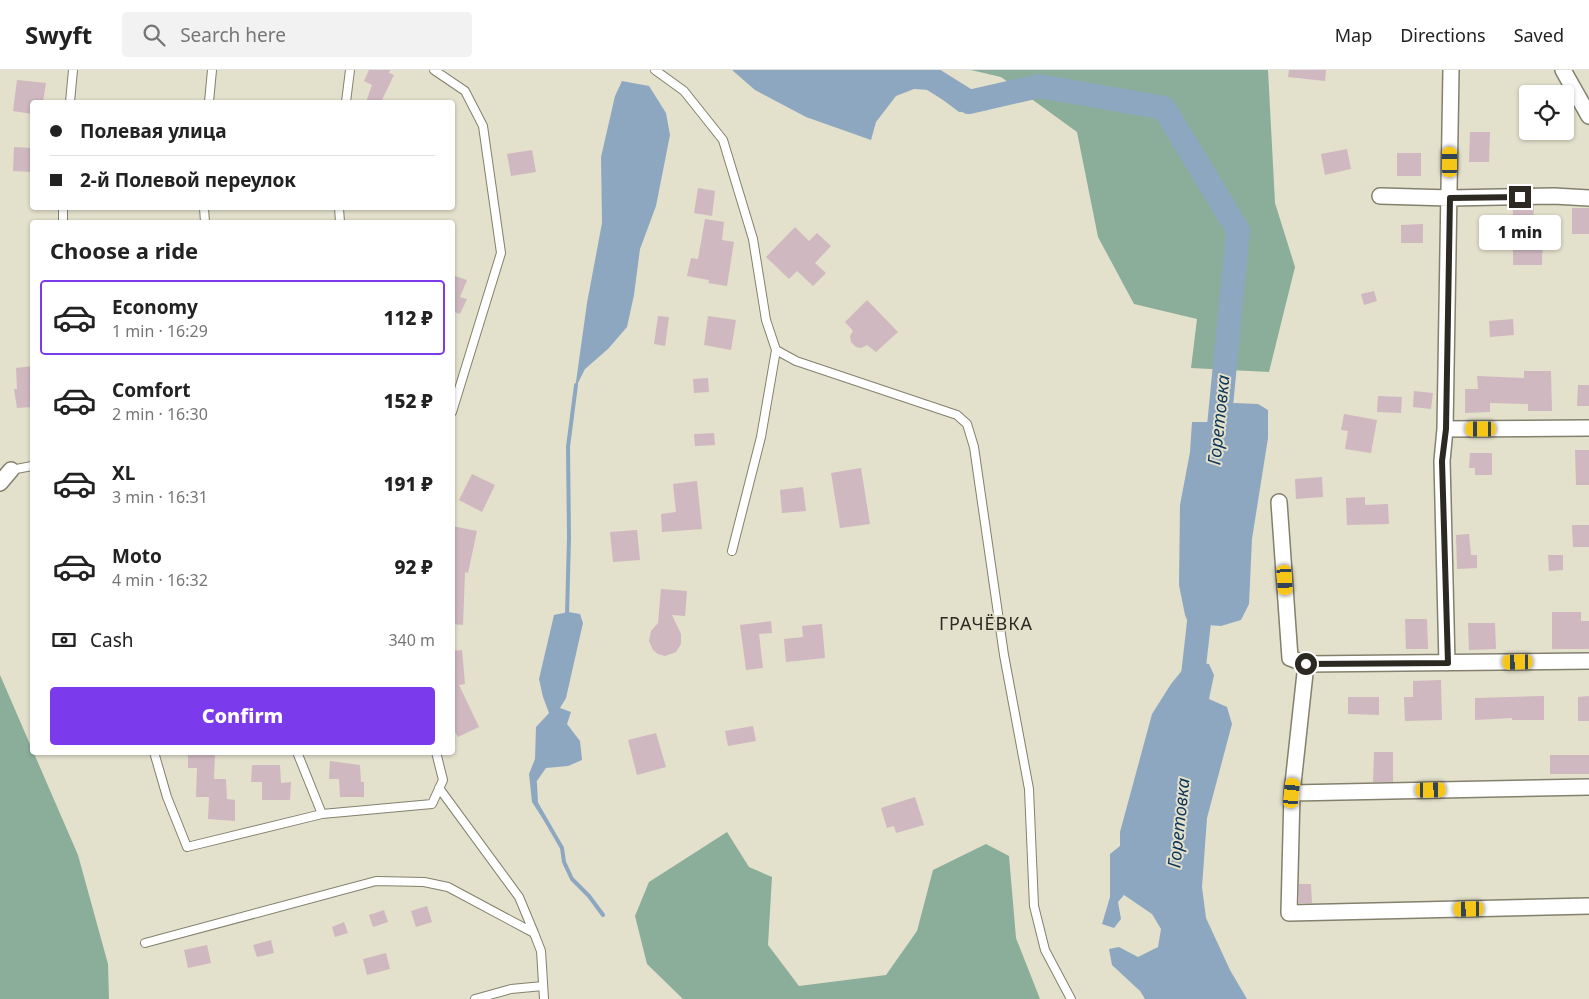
<!DOCTYPE html>
<html lang="en">
<head>
<meta charset="utf-8">
<style>
	body { margin:0; font-family:"Noto Sans",sans-serif; background:#f2f2f2; color:#222; height:100vh; display:flex; flex-direction:column; font-size:19px; white-space:nowrap }
	* { box-sizing:border-box; margin:0 }
	p { font-size:16px; color:#767676 }
	.icon { flex:none; width:28px; height:28px; fill:none; stroke:currentColor; stroke-width:2; stroke-linecap:round; stroke-linejoin:round }
	.map { position:relative; flex:1; overflow:hidden }
	.side { position:absolute; left:30px; top:150px; width:425px; height:535px; display:flex; flex-direction:column; background:#fff; border-radius:5px; box-shadow:0 1px 4px #0004 }
	.side>* { flex:none }
	.guide { position:absolute; left:30px; top:30px; width:425px; height:110px; border-radius:5px; box-shadow:0 1px 4px #0004; display:grid; align-content:center; height:110px; padding:0 20px; background:#fff }
	.tools { position:absolute; left:1519px; top:15px; display:grid; gap:10px }
	.tools a { display:grid; place-items:center; width:55px; height:55px; border-radius:5px; background:#fff; box-shadow:0 1px 4px #0004; font-size:25px }
	.end { position:absolute; width:22px; height:22px; margin:-11px; border:6px solid #2b2922; background:#fff; box-shadow:0 0 0 2px #fff }
	.from { border-radius:50% }
	.bubble { position:absolute; height:35px; border-radius:5px; background:#fff; box-shadow:0 1px 4px #0004; font-size:16px; font-weight:800; line-height:35px; text-align:center }
	.car { position:absolute; width:15px; height:30px; margin:-15px -8px; border-radius:6px; box-shadow:0 0 4px 1px #0007; background:linear-gradient(#f5c518 24%,#345 0 40%,#f5c518 0 76%,#345 0 86%,#f5c518 0) }
	.guide b { display:flex; align-items:center; gap:18px; height:48px; font-size:19px }
	.guide b+b { border-top:1px solid #e0e0e0 }
	.guide i { width:12px; height:12px; background:#222 }
	ul { padding:0; list-style:none }
	li { display:flex; align-items:center; gap:15px; height:75px; margin:0 10px 8px; padding:0 10px; border:2px solid transparent; border-radius:5px }
	li div { flex:1 }
	li b { display:block; font-size:19px }
	li em { font-style:normal; font-weight:800 }
	li.current { border-color:#7c3aed }
	li>.icon { width:45px; height:45px; stroke-width:1.5 }
	h2 { padding:0 20px; font-size:22px; line-height:60px }
	.pay { display:flex; align-items:center; gap:12px; height:55px; padding:0 20px; font-size:19px }
	.pay p { margin-inline-start:auto }
	.button { display:flex; gap:10px; margin-top:auto; padding:10px 20px }
	.button a { flex:1; height:58px; border-radius:5px; background:#7c3aed; color:#fff; font-size:20px; font-weight:800; line-height:58px; text-align:center }
	header { display:flex; align-items:center; gap:30px; box-sizing:border-box; height:70px; padding:0 25px; background:#fff; border-bottom:1px solid #e0e0e0 }
	header strong { font-size:24px }
	nav { display:flex; gap:28px; margin-inline-start:auto; font-size:18px }
	.search { width:350px; height:45px; background:#f2f2f2; display:flex; align-items:center; gap:12px; box-sizing:border-box; padding:0 18px; border-radius:5px; color:#767676; font-size:19px }
	.map>svg:first-child { display:block }
</style>
</head>
<body>
<header>
<strong>Swyft</strong>
<div class="search"><svg class="icon" aria-label="search" viewBox="0 0 24 24"><circle cx="10" cy="10" r="6"/><path d="M15 15l6 6"/></svg>Search here</div>
<nav><a>Map</a><a>Directions</a><a>Saved</a></nav>
</header>
<div class="map">
<svg width="1589" height="929" viewBox="0 0 1589 929">
	<rect width="100%" height="100%" fill="#e3e0cc"/>
	<path fill="#8bae9a" d="M 971,0 L 1268,0 L 1275,133 L 1295,197 L 1269,302 L 1191,298 L 1197,249 L 1134,234 L 1098,167 L 1077,62 L 1001,7 Z
		M 0,605 L 78,785 L 108,894 L 109,929 L 0,929 Z
		M 727,762 L 749,797 L 772,807 L 768,875 L 799,916 L 886,905 L 917,861 L 933,800 L 986,774 L 1009,786 L 1016,868 L 1040,929 L 683,929 L 647,894 L 635,846 L 649,812 Z"/>
	<path fill="#8ea7c1" d="M 732,0 L 926,0 L 972,23 L 988,28 L 988,40 L 959,42 L 930,20 L 914,19 L 896,26 L 876,52 L 871,70 L 806,47 L 755,20 Z
		M 622,11 L 649,16 L 666,43 L 670,65 L 656,136 L 640,179 L 634,225 L 627,257 L 608,279 L 585,299 L 575,319 L 587,233 L 602,153 L 601,87 L 615,26 Z
		M 1234,333 L 1258,334 L 1268,340 L 1268,368 L 1252,469 L 1249,534 L 1241,550 L 1221,556 L 1207,555 C 1202,566 1208,570 1204,581 L 1195,582 L 1189,580 L 1192,562 L 1185,545 L 1179,515 L 1180,435 L 1190,382 L 1192,352 L 1207,352 Z
		M 568,542 L 580,544 L 583,553 L 566,628 L 560,638 L 571,642 L 567,654 L 580,671 L 582,690 L 568,696 L 546,698 L 534,715 L 536,733 L 549,758 L 532,732 L 529,704 L 535,689 L 536,657 L 549,643 L 543,627 L 539,609 L 554,545 Z
		M 1194,592 L 1209,594 L 1214,605 L 1209,629 L 1227,637 L 1232,654 L 1207,748 L 1202,817 L 1206,848 L 1230,900 L 1247,929 L 1145,929 L 1140,921 L 1112,895 L 1109,879 L 1119,877 L 1138,887 L 1158,877 L 1161,859 L 1152,844 L 1124,825 L 1118,832 L 1121,849 L 1114,858 L 1102,854 L 1110,827 L 1110,784 L 1120,776 L 1120,762 L 1152,644 L 1171,614 L 1188,593 Z"/>
	<g fill="none" stroke-linecap="round" stroke-linejoin="round">
		<path stroke="#8ea7c1" stroke-width="4" d="M 567,545 L 569,468 L 568,377 L 576,315
			M 535,713 L 536,733 L 562,778 L 564,792 L 572,809 L 589,826 L 603,845"/>
		<path stroke="#8ea7c1" stroke-width="24" d="M 918,0 L 969,32 L 1039,16 L 1164,38 L 1238,160 L 1217,377
			M 1191,623 L 1199,552"/>
	</g>
	<path fill="#cfb8bf" d="M 369,0 L 390,0 L 389,3 L 394,5 L 381,32 L 366,32 L 372,15 L 364,11 Z
		M 1289,0 L 1326,0 L 1325,11 L 1288,7 Z
		M 17,10 L 46,13 L 43,32 L 32,32 L 32,44 L 13,41 Z
		M 1470,62 L 1490,62 L 1489,92 L 1469,92 Z
		M 14,77 L 32,78 L 32,102 L 13,101 Z
		M 1347,79 L 1351,99 L 1325,105 L 1321,84 Z
		M 532,80 L 536,102 L 511,106 L 507,84 Z
		M 1397,83 L 1421,83 L 1421,106 L 1397,106 Z
		M 698,118 L 715,121 L 712,146 L 694,143 Z
		M 1513,136 L 1534,136 L 1533,155 L 1543,155 L 1542,195 L 1513,195 Z
		M 1572,138 L 1589,138 L 1589,164 L 1572,164 Z
		M 705,149 L 724,152 L 722,170 L 734,172 L 727,216 L 708,213 L 709,210 L 687,206 L 691,188 L 698,189 Z
		M 1423,154 L 1423,173 L 1401,173 L 1401,155 Z
		M 795,157 L 809,171 L 817,163 L 831,176 L 815,193 L 826,203 L 813,216 L 797,201 L 789,209 L 766,187 Z
		M 452,205 L 467,210 L 460,227 L 467,229 L 460,244 L 454,242 L 452,244 Z
		M 1374,221 L 1377,231 L 1364,235 L 1361,224 Z
		M 867,230 L 898,262 L 876,282 L 867,275 L 861,278 L 856,277 L 851,272 L 850,266 L 853,261 L 845,252 Z
		M 658,246 L 669,247 L 665,276 L 654,274 Z
		M 708,246 L 736,250 L 731,280 L 704,275 Z
		M 1513,249 L 1514,265 L 1490,267 L 1489,251 Z
		M 32,296 L 32,337 L 17,338 L 14,319 L 17,319 L 16,298 Z
		M 1524,301 L 1551,301 L 1552,341 L 1528,341 L 1528,334 L 1490,333 L 1490,342 L 1465,343 L 1465,319 L 1478,319 L 1477,306 L 1524,308 Z
		M 708,308 L 709,322 L 694,323 L 693,309 Z
		M 1578,315 L 1589,315 L 1589,336 L 1577,336 Z
		M 1414,321 L 1433,323 L 1431,339 L 1413,337 Z
		M 1378,326 L 1402,327 L 1401,343 L 1377,342 Z
		M 1344,344 L 1377,350 L 1371,383 L 1345,379 L 1348,361 L 1341,360 Z
		M 714,363 L 715,375 L 695,376 L 694,364 Z
		M 1575,380 L 1589,380 L 1589,415 L 1576,415 Z
		M 1470,383 L 1492,383 L 1492,405 L 1475,405 L 1475,398 L 1469,398 Z
		M 861,398 L 870,454 L 840,458 L 831,403 Z
		M 472,404 L 495,415 L 482,442 L 459,430 Z
		M 1322,407 L 1323,427 L 1296,429 L 1295,409 Z
		M 697,411 L 702,459 L 662,462 L 661,444 L 676,442 L 673,414 Z
		M 803,417 L 806,441 L 782,443 L 780,420 Z
		M 1365,427 L 1365,435 L 1388,434 L 1389,454 L 1347,455 L 1346,428 Z
		M 1572,455 L 1589,455 L 1589,477 L 1573,477 Z
		M 452,456 L 477,461 L 468,503 L 465,502 L 463,555 L 452,554 Z
		M 637,460 L 640,490 L 613,492 L 610,462 Z
		M 1469,464 L 1471,485 L 1477,485 L 1477,498 L 1457,499 L 1456,465 Z
		M 1548,485 L 1563,485 L 1563,500 L 1549,501 Z
		M 661,519 L 687,521 L 685,546 L 672,545 L 681,564 L 681,574 L 676,582 L 665,586 L 658,584 L 653,580 L 649,571 L 651,561 L 658,553 Z
		M 1552,542 L 1581,542 L 1581,551 L 1589,551 L 1589,579 L 1552,579 Z
		M 1405,549 L 1427,549 L 1428,579 L 1406,579 Z
		M 771,551 L 772,563 L 759,564 L 763,598 L 746,600 L 740,555 Z
		M 1468,553 L 1495,553 L 1496,579 L 1469,580 Z
		M 822,554 L 825,588 L 786,592 L 784,569 L 803,567 L 802,556 Z
		M 462,580 L 465,614 L 459,615 L 479,657 L 458,667 L 452,657 L 452,581 Z
		M 1441,610 L 1442,650 L 1405,651 L 1404,627 L 1413,627 L 1413,611 Z
		M 1544,626 L 1544,650 L 1512,650 L 1512,648 L 1475,650 L 1475,628 Z
		M 1589,626 L 1589,651 L 1578,651 L 1578,627 Z
		M 1348,627 L 1379,627 L 1379,645 L 1348,644 Z
		M 753,656 L 756,671 L 728,676 L 725,661 Z
		M 656,663 L 666,697 L 637,705 L 628,670 Z
		M 188,682 L 215,682 L 214,709 L 226,709 L 227,729 L 235,730 L 235,751 L 208,749 L 209,727 L 196,727 L 197,698 L 188,698 Z
		M 1374,682 L 1393,682 L 1393,712 L 1373,712 Z
		M 1550,685 L 1589,685 L 1589,704 L 1550,704 Z
		M 330,691 L 360,695 L 361,712 L 364,712 L 364,727 L 340,727 L 339,709 L 329,709 Z
		M 252,695 L 280,695 L 281,713 L 291,712 L 290,730 L 262,730 L 262,712 L 251,712 Z
		M 915,727 L 924,755 L 896,763 L 894,756 L 887,758 L 881,738 Z
		M 1299,814 L 1311,814 L 1312,833 L 1299,833 Z
		M 427,836 L 432,852 L 416,857 L 411,841 Z
		M 384,840 L 388,852 L 373,857 L 369,845 Z
		M 344,852 L 348,863 L 335,867 L 332,857 Z
		M 271,870 L 274,883 L 257,887 L 253,875 Z
		M 207,875 L 211,893 L 188,898 L 184,880 Z
		M 386,883 L 390,899 L 367,905 L 363,889 Z"/>
	<g fill="none" stroke-linecap="round" stroke-linejoin="round">
		<g stroke="#83806d" stroke-width="10">
			<path id="lane" d="M 434,0 L 465,21 L 483,56 L 501,183 L 452,342
				M 655,0 L 684,21 L 723,70 L 753,169 L 766,250 L 776,280 L 796,291 L 957,345 L 967,354 L 974,377 L 1004,585 L 1029,719 L 1034,836 L 1045,880 L 1071,929
				M 70,32 L 73,0
				M 209,32 L 212,0
				M 346,32 L 350,0
				M 204,138 L 205,152
				M 339,138 L 340,152
				M 63,152 L 63,138
				M 11,400 L 32,396
				M 732,481 L 761,367 L 776,280
				M 154,682 L 167,727 L 187,777 L 322,744 L 432,734 L 443,710 L 436,682
				M 297,682 L 322,744
				M 439,718 L 519,827 L 534,863
				M 145,873 L 376,811 L 424,812 L 448,817 L 534,863 L 541,881 L 544,929
				M 475,929 L 511,919 L 543,916"/>
		</g>
		<g stroke="#83806d" stroke-width="18">
			<path id="street" d="M 1563,0 L 1589,46
				M 1380,126 L 1450,128 L 1554,126 L 1589,128
				M 1445,359 L 1589,358
				M 0,413 L 11,400
				M 1279,432 L 1290,588 L 1306,594 L 1292,723 L 1289,843 L 1589,836
				M 1447,593 L 1442,391 L 1445,359 L 1451,0
				M 1306,594 L 1589,591
				M 1292,723 L 1589,717"/>
		</g>
		<use href="#lane" stroke="#fff" stroke-width="8"/>
		<use href="#street" stroke="#fff" stroke-width="15"/>
	</g>
	<g fill="none" stroke-linecap="round" stroke-linejoin="round">
		<path stroke="#2b2922" stroke-width="6" d="M 1306,594 L 1448,593 L 1442,391 L 1446,359 L 1450,128 L 1520,127"/>
	</g>
	<g text-anchor="middle" stroke-width="4" stroke-linejoin="round" paint-order="stroke">
		<g font-size="18" font-style="italic" fill="#0c3558" stroke="#e3e0cc">
			<text transform="translate(1219 350) rotate(-84)" y="6">Горетовка</text>
			<text transform="translate(1179 753) rotate(-84)" y="6">Горетовка</text>
		</g>
		<g font-size="18" letter-spacing="1" fill="#2b2922" stroke="#e3e0cc">
			<text x="986" y="560">ГРАЧЁВКА</text>
		</g>
	</g>
</svg>
<div class="tools">
<a><svg class="icon" aria-label="locate" viewBox="0 0 24 24"><circle cx="12" cy="12" r="6"/><path d="M12 2v4M12 18v4M2 12h4M18 12h4"/></svg></a>
</div>
<i class="end from" style="left:1306px;top:594px"></i>
<i class="end" style="left:1520px;top:127px"></i>
<div class="bubble" style="left:1479px;top:145px;width:82px">1 min</div>
<i class="car" style="left:1450px;top:92px;rotate:0deg"></i>
<i class="car" style="left:1481px;top:359px;rotate:270deg"></i>
<i class="car" style="left:1285px;top:510px;rotate:176deg"></i>
<i class="car" style="left:1518px;top:592px;rotate:269deg"></i>
<i class="car" style="left:1431px;top:720px;rotate:89deg"></i>
<i class="car" style="left:1292px;top:723px;rotate:6deg"></i>
<i class="car" style="left:1469px;top:839px;rotate:269deg"></i>
<div class="guide">
<b><i class="from"></i>Полевая улица</b>
<b><i></i>2-й Полевой переулок</b>
</div>
<section class="side">
<h2>Choose a ride</h2>
<ul>
<li class="current"><svg class="icon" aria-label="car" viewBox="0 0 24 24"><path d="M5 17H2v-5l4-1 3-4h7l3 4 3 1v5h-3M9 17h6M6 11h13"/><circle cx="7" cy="17" r="2"/><circle cx="17" cy="17" r="2"/></svg><div><b>Economy</b><p>1 min · 16:29</p></div><em>112 ₽</em></li>
<li><svg class="icon" aria-label="car" viewBox="0 0 24 24"><path d="M5 17H2v-5l4-1 3-4h7l3 4 3 1v5h-3M9 17h6M6 11h13"/><circle cx="7" cy="17" r="2"/><circle cx="17" cy="17" r="2"/></svg><div><b>Comfort</b><p>2 min · 16:30</p></div><em>152 ₽</em></li>
<li><svg class="icon" aria-label="car" viewBox="0 0 24 24"><path d="M5 17H2v-5l4-1 3-4h7l3 4 3 1v5h-3M9 17h6M6 11h13"/><circle cx="7" cy="17" r="2"/><circle cx="17" cy="17" r="2"/></svg><div><b>XL</b><p>3 min · 16:31</p></div><em>191 ₽</em></li>
<li><svg class="icon" aria-label="car" viewBox="0 0 24 24"><path d="M5 17H2v-5l4-1 3-4h7l3 4 3 1v5h-3M9 17h6M6 11h13"/><circle cx="7" cy="17" r="2"/><circle cx="17" cy="17" r="2"/></svg><div><b>Moto</b><p>4 min · 16:32</p></div><em>92 ₽</em></li>
</ul>
<div class="pay"><svg class="icon" aria-label="cash" viewBox="0 0 24 24"><path d="M3 7h18v10H3z"/><circle cx="12" cy="12" r="2"/></svg>Cash<p>340 m</p></div>
<div class="button"><a>Confirm</a></div>
</section>
</div>
</body>
</html>
